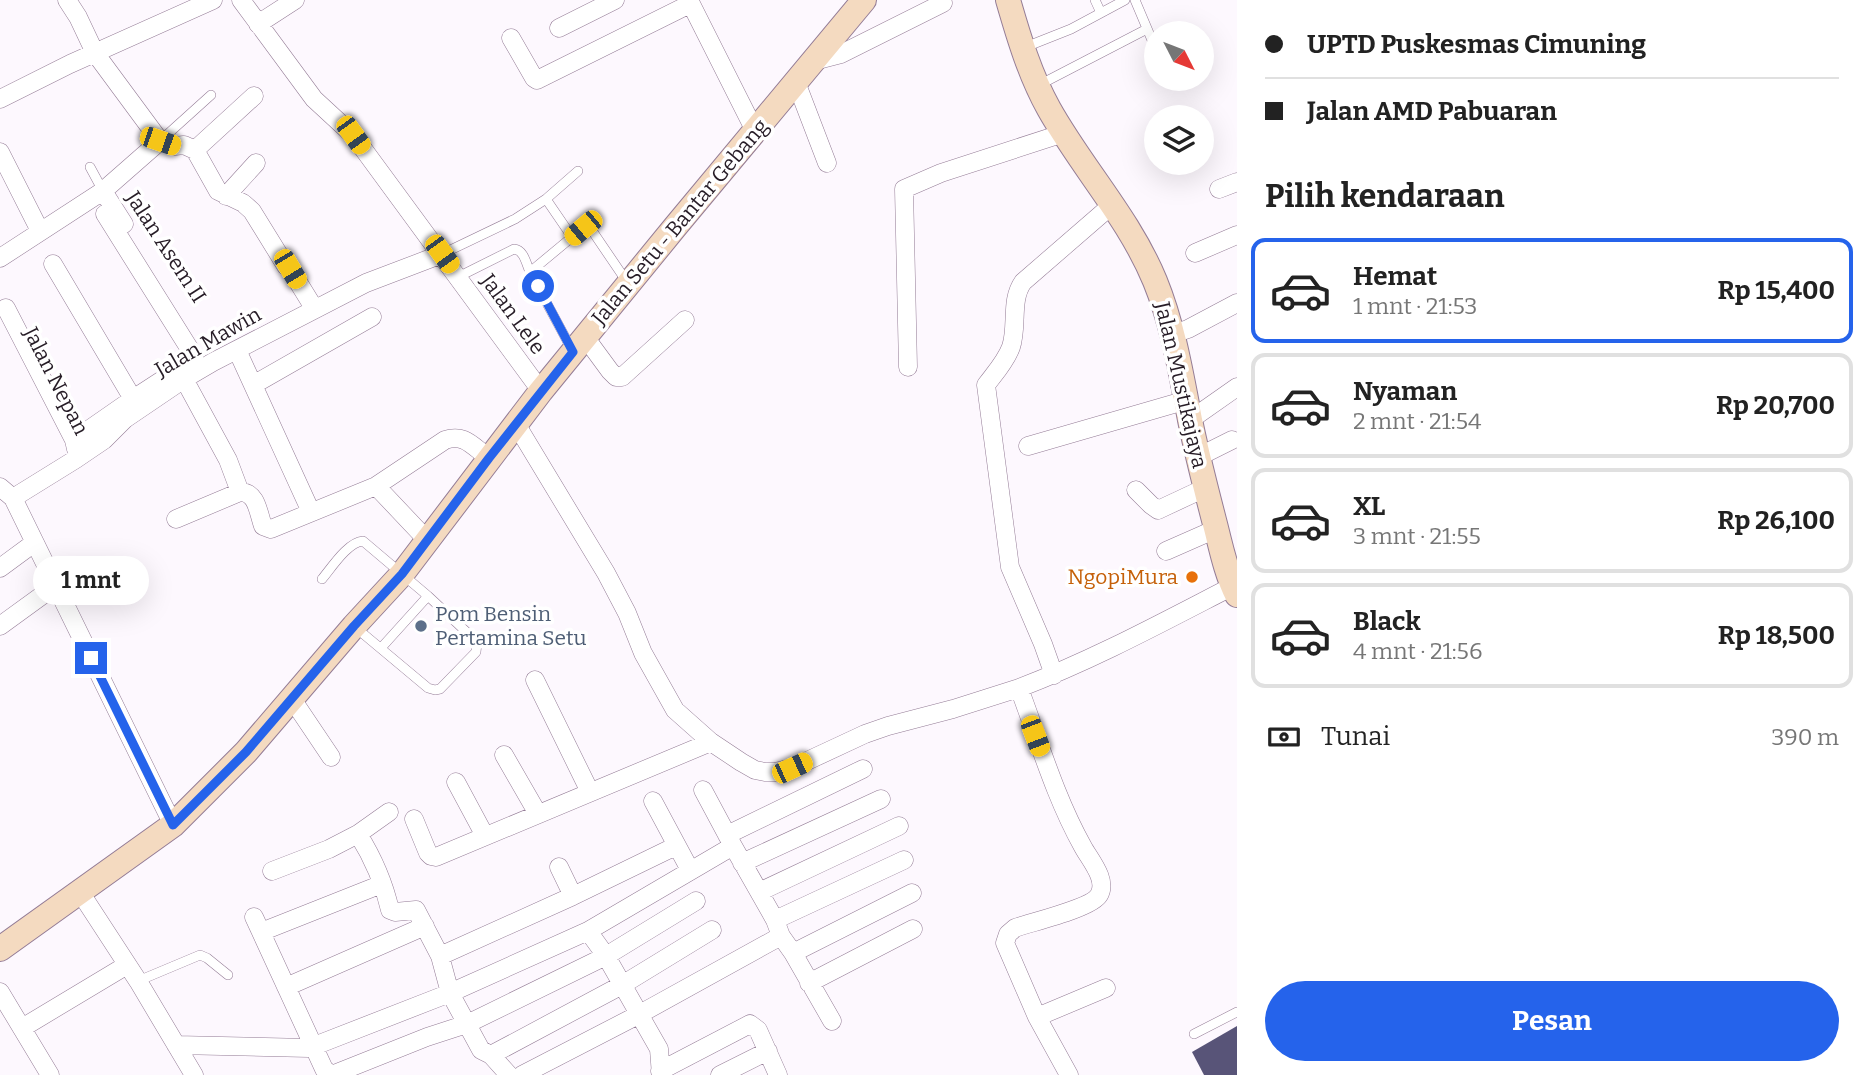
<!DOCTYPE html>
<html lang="id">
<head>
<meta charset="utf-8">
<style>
	body { margin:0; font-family:Bitter,serif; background:#f2f2f2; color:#222; height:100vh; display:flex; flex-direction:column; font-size:26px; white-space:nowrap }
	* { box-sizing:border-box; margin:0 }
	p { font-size:23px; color:#767676 }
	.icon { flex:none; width:38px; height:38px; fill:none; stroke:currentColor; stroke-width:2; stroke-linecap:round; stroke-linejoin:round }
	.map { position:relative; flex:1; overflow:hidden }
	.side { display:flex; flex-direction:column; background:#fff; width:630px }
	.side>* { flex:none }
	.guide { display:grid; align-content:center; height:154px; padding:0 28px; background:#fff }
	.needle { width:46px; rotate:132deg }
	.tools { position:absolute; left:1144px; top:21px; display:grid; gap:14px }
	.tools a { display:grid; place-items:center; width:70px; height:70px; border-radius:50%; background:#fff; box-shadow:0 7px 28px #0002; font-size:35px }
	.end { position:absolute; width:32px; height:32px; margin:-16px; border:9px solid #2563eb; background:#fff; box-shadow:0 0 0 4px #fff }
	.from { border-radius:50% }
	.bubble { position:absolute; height:49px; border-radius:24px; background:#fff; box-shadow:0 7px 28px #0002; font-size:23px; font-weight:700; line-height:49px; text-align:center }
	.car { position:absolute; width:21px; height:42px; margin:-21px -10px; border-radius:9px; box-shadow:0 0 5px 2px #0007; background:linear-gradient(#f5c518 24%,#345 0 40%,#f5c518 0 76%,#345 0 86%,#f5c518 0) }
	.guide b { display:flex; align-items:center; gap:24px; height:66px; font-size:26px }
	.guide b+b { border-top:2px solid #e0e0e0 }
	.guide i { width:18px; height:18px; background:#222 }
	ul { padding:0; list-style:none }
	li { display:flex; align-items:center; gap:21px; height:105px; margin:0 14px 10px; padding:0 14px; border:4px solid #e0e0e0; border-radius:14px }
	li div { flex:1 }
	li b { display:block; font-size:26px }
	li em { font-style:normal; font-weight:700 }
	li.on { border-color:#2563eb }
	li>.icon { width:63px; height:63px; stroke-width:1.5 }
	h2 { padding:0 28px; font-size:32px; line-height:84px }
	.pay { display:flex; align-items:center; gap:18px; height:77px; padding:0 28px; font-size:26px }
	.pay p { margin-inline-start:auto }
	.cta { display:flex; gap:14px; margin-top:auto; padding:14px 28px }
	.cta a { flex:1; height:80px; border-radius:42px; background:#2563eb; color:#fff; font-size:28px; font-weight:700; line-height:80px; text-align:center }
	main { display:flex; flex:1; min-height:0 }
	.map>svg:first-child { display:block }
</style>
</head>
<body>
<main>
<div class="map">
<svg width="1237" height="1075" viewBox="0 0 1237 1075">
	<rect width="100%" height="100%" fill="#fdf8fe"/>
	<path fill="#585478" d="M 1237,1026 L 1237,1075 L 1204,1075 L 1192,1052 Z"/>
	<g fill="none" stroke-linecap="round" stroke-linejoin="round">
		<g stroke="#947c96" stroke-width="10">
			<path id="service" d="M 1095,0 L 1101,13
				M 1135,0 L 1157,52
				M 1023,48 L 1071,29 L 1125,0
				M 1039,85 L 1147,29
				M 160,141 L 211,95
				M 90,167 L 103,191
				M 546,199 L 572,237
				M 442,254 L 515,219 L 546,199 L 578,171
				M 458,277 L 514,249 C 524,250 526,263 530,272
				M 571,348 L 530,272 L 583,228 L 591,229 L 627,282
				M 322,579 C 332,567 348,542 363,541 L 428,596 L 473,638 L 477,643 L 476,652 L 440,689 L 435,690 L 428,688 L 355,627
				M 381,648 L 428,596
				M 138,981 L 200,955 L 207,958 L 228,975
				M 1194,1034 L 1237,1012"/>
		</g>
		<g stroke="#947c96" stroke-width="19">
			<path id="minor" d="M 67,0 L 78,17 L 95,53 L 160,141
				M 241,0 L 314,99 L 353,135 L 541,391
				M 689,0 L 755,131
				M 258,24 L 295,0
				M 559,28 L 615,0
				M 511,38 L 534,78 L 537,80 L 690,4
				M 814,61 L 841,54 L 943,3
				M 796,82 L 827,163
				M 0,99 L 70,64 L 213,0
				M 160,141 L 175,146 L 184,145 L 195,150 L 218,191 L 243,203 L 252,211 L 286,266 L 290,269 L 314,308
				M 195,150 L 254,96
				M 0,152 L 40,231
				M 1219,189 L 1237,182
				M 103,191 L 124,224
				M 226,196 L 256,163
				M 1195,253 L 1237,235
				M 0,258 L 103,191 L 160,141
				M 53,264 L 133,399
				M 6,308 L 74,440 L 76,449
				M 1173,334 L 1188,329 L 1237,303
				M 585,337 L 610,371 L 616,377 L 622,377 L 685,320
				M 237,350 L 311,512
				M 908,367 L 904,189 L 941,173 L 1064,133
				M 184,379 L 228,460 L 240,492
				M 253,385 L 372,317
				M 1190,420 L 1237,387
				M 516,424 L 606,573 L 627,613 L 643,653 L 675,710 L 711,742 L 741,762 L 755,770 L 765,772 L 775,772 L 792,768 L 865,734 L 888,726 L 953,709 L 1019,688
				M 74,440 L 133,399 L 193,360 L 194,356 L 105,214
				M 1028,446 L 1187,400
				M 1198,457 L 1232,440
				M 376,486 L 445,440 C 465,433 473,447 489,458
				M 0,487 L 13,498 L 173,825
				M 1136,490 L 1151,505 L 1158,510 L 1205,488
				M 13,498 L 76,459 L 104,440 L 125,419 L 184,379 L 213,362 L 366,283 L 442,254
				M 176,519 L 240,492 C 257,492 258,512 263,526 L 271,529 L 376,486 L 428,541
				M 1166,551 L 1216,529
				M 0,568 L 34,543
				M 0,626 L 55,586
				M 1054,675 L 1043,644 L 1010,567 L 986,385 C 995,373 1006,361 1011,347 C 1018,326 1010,300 1023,282 L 1113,204
				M 535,680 L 590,792
				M 292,699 L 331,757
				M 504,755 L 538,814
				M 456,782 L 485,836
				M 703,790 L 733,846
				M 653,801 L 690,870
				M 414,819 L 428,853 L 431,856 L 436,857 L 711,742
				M 358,834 C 373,858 384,883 390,910 L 395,912 L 416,910 L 440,956
				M 727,835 L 863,769
				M 742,863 L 881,799
				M 272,871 L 329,849 L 358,834 L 389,812
				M 80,892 L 138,981 L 194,1075
				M 759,892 L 899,826
				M 573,896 L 676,846
				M 254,917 L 324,1069 L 329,1073 L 334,1074 L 427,1037 L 467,1024 L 606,956 L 696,901
				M 775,920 L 904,860
				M 588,931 L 606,956 L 659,1049 L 661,1075
				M 261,932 L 382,884
				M 793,953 L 912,893
				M 809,983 L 913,929
				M 286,987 L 425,926
				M 0,992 L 50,1075
				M 1037,1017 L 1106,988
				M 22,1028 L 127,965
				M 176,1045 L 309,1048 L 450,993 L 588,931 L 733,846 L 775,920 L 781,936 L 793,953 L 832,1021
				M 491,1055 L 622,985 L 712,930
				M 660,1071 L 750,1024 L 758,1030 L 778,1075
				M 509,1075 L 491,1055 L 481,1050 L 450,993 L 440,956 L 573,896 L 559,867
				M 522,1075 L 638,1015 L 781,936
				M 720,1075 L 768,1051
				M 1069,1075 L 1037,1017 L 1005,943 L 1008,934 L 1015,928 C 1032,922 1092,908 1099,895 C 1108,880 1090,860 1083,847 C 1055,797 1039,741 1019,688 C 1093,660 1163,622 1233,586"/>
		</g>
		<g stroke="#947c96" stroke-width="26">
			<path id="secondary" d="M 1008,0 C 1019,38 1030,75 1049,109 C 1082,168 1129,218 1155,281 C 1173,325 1181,373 1190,420 C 1197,455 1206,489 1215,524 C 1221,547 1226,573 1237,595
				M 0,949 L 173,825 L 246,752 L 354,626 L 402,574 L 541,391 L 675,227 L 864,0"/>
		</g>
		<use href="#service" stroke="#fff" stroke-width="9"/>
		<use href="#minor" stroke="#fff" stroke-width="18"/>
		<use href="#secondary" stroke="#f4dac0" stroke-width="24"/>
	</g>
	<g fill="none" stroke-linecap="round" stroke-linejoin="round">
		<path stroke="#2563eb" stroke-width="9" d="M 91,658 L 173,825 L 246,752 L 354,626 L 402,574 L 489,458 L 573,352 L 538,286"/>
	</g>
	<circle fill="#e8710a" stroke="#fff" stroke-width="2.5" cx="1192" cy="577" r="7"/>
	<circle fill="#5c6f8a" stroke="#fff" stroke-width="2.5" cx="421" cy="626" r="7"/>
	<g text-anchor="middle" stroke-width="7" stroke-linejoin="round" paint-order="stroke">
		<g font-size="21" fill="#261c26" stroke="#fff">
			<text transform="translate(680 222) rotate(-50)" y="7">Jalan Setu - Bantar Gebang</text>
			<text transform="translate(166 247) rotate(57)" y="7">Jalan Asem II</text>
			<text transform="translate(513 314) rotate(54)" y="7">Jalan Lele</text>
			<text transform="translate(208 342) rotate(-30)" y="7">Jalan Mawin</text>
			<text transform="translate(56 381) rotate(63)" y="7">Jalan Nepan</text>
			<text transform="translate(1181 385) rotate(77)" y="7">Jalan Mustikajaya</text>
		</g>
		<g font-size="21" fill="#c56008" stroke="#fff" text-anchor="end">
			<text x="1178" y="584">NgopiMura</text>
		</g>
		<g font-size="21" fill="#4e5e75" stroke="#fff" text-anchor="start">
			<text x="435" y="621">Pom Bensin<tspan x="435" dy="24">Pertamina Setu</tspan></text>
		</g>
	</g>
</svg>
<div class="tools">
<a><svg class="needle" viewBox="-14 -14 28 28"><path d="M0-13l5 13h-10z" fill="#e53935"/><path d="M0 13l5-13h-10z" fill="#767676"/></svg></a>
<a><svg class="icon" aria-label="layers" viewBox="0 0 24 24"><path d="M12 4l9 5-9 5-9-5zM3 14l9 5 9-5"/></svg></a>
</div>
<i class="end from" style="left:538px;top:286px"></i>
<i class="end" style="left:91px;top:658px"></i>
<div class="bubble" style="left:33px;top:556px;width:116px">1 mnt</div>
<i class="car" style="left:353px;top:135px;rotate:144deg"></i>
<i class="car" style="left:160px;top:141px;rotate:109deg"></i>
<i class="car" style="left:583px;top:228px;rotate:230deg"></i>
<i class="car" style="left:442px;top:254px;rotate:144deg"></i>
<i class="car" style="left:290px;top:269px;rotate:149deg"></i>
<i class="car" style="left:1035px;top:736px;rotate:159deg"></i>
<i class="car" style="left:792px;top:768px;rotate:65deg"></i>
</div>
<section class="side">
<div class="guide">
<b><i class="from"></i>UPTD Puskesmas Cimuning</b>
<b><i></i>Jalan AMD Pabuaran</b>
</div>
<h2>Pilih kendaraan</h2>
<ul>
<li class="on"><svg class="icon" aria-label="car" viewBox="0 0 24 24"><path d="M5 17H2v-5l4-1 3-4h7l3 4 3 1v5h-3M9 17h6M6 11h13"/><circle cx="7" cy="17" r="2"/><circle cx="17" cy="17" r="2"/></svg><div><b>Hemat</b><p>1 mnt · 21:53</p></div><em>Rp 15,400</em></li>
<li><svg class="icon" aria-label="car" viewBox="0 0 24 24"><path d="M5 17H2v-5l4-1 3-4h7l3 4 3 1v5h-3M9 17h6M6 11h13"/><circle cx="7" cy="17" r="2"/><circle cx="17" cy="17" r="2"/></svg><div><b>Nyaman</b><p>2 mnt · 21:54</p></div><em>Rp 20,700</em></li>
<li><svg class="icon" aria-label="car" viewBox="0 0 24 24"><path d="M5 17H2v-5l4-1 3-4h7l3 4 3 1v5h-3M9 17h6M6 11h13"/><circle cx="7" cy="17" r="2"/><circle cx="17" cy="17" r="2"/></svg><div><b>XL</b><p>3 mnt · 21:55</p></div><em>Rp 26,100</em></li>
<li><svg class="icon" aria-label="car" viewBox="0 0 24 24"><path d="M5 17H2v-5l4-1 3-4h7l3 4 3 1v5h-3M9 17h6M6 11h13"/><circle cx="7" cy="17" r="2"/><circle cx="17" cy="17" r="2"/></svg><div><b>Black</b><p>4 mnt · 21:56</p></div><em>Rp 18,500</em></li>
</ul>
<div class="pay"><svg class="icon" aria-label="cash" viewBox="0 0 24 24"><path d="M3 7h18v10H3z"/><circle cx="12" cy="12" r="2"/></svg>Tunai<p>390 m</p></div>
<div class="cta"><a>Pesan</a></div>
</section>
</main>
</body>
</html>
